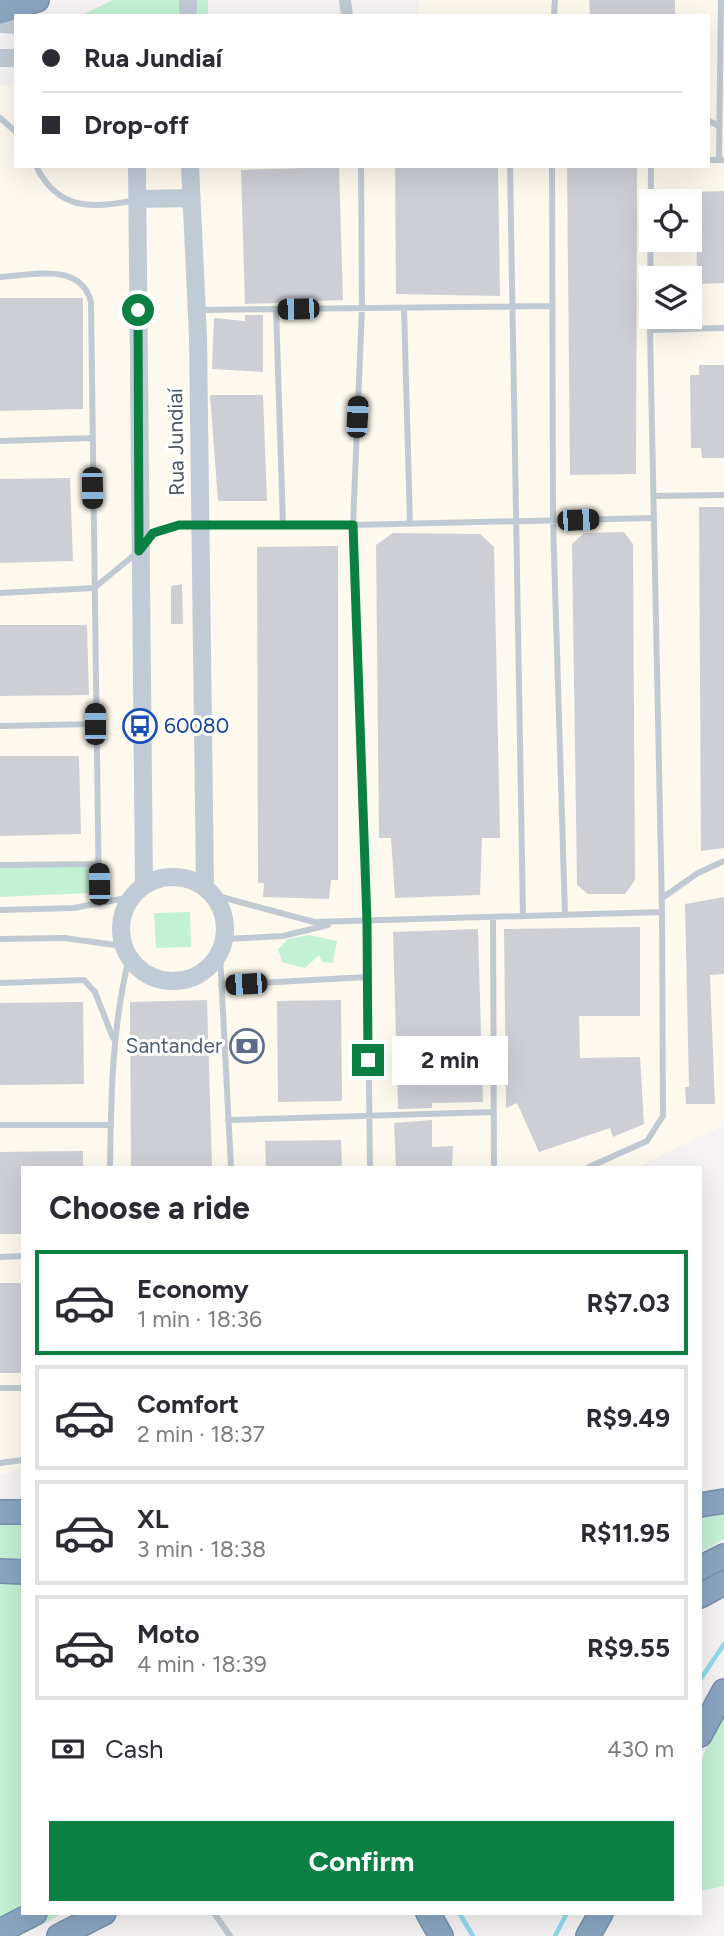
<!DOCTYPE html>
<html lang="en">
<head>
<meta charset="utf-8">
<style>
	body { margin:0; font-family:Figtree,sans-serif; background:#f2f2f3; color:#2b2b33; height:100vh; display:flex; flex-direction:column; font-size:26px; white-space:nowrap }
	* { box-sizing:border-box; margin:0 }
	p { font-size:23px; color:#7c7c81 }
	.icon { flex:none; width:38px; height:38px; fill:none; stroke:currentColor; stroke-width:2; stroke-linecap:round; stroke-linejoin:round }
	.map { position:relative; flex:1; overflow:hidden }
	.drawer { position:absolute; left:21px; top:1166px; width:681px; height:749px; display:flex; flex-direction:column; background:#fff; border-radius:0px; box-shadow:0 7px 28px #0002 }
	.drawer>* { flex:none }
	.top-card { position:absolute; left:14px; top:14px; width:696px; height:154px; border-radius:0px; box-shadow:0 7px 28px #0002; display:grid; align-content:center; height:154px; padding:0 28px; background:#fff }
	.tools { position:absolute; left:639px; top:189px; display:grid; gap:14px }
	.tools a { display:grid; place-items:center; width:63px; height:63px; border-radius:0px; background:#fff; box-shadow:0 7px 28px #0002; font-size:35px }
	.end { position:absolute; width:32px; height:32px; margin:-16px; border:9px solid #0b8043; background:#fff; box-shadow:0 0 0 4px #fff }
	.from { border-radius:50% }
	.bubble { position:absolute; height:49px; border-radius:0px; background:#fff; box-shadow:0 7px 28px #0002; font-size:23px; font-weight:700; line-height:49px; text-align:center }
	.car { position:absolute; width:21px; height:42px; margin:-21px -10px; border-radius:9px; box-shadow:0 0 5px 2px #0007; background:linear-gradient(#222 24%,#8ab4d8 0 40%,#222 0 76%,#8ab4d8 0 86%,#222 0) }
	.top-card b { display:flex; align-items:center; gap:24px; height:66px; font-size:26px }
	.top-card b+b { border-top:2px solid #e1e1e2 }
	.top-card i { width:18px; height:18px; background:#2b2b33 }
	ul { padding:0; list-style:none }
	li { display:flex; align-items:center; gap:21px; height:105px; margin:0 14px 10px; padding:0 14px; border:4px solid #e1e1e2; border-radius:0px }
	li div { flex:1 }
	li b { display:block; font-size:26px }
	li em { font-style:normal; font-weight:700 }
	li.selected { border-color:#0b8043 }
	li>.icon { width:63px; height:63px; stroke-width:1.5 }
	h2 { padding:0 28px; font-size:32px; line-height:84px }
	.pay { display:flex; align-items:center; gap:18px; height:77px; padding:0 28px; font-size:26px }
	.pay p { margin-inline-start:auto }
	.button { display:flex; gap:14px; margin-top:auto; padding:14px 28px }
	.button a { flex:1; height:80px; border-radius:0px; background:#0b8043; color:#fff; font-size:28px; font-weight:700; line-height:80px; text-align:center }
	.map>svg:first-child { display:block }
</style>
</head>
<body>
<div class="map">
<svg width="724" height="1936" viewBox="0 0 724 1936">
	<rect width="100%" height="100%" fill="#f5f3f3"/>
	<path fill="#fdf9ef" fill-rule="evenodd" d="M 419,0 L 724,0 L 724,1125 L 638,1167 L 23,1167 L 23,1468 L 0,1475 L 0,85 L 16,85 L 16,166 L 709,166 L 709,16 L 418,16 ZM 651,201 L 690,201 L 690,240 L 651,240 ZM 651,278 L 690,278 L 690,317 L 651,317 Z"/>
	<path fill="#c3f1d5" d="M 113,0 L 208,0 L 208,16 L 80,16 Z
		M 0,867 L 92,867 L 90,893 L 0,897 Z
		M 190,912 L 191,947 L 156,948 L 154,913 Z
		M 309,935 L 337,941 L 333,963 L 322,962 L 319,955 L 305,968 L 282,962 L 278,949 L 288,939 Z
		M 724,1508 L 724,1539 L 700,1552 L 700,1512 Z
		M 0,1518 L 23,1518 L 23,1913 L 64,1913 L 20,1936 L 0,1936 Z
		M 724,1710 L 724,1886 L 700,1891 L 700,1763 Z"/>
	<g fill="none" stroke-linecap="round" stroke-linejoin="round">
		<path stroke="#90daee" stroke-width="4.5" d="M 700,1680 L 724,1644
			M 459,1913 L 473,1936
			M 555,1936 L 567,1913"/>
	</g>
	<path fill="#cdcfd5" d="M 589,0 L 675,0 L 675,16 L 590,16 Z
		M 395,166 L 498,166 L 500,296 L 396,294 Z
		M 567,166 L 637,166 L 636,474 L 570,475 Z
		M 339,167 L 343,300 L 245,304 L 241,170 Z
		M 724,191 L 724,283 L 697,284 L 696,192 Z
		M 0,298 L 83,298 L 83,409 L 0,411 Z
		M 245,315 L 263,315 L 263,372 L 212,369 L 214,318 L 245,321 Z
		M 699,365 L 724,365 L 724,458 L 702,458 L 701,448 L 691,448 L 690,375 L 699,375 Z
		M 210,395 L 263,395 L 267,501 L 218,501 Z
		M 70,478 L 73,561 L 0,563 L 0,479 Z
		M 699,507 L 724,507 L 724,848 L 701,851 Z
		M 624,532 L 633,544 L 635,880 L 625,894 L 588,894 L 577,885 L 572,544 L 584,533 Z
		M 393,533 L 480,534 L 494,547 L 500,838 L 482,838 L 480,895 L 395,898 L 391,838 L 379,838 L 376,545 Z
		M 338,546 L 338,880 L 331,880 L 329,899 L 263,897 L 264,883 L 258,883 L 257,547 Z
		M 182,584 L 183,624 L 171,624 L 171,586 Z
		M 0,625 L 87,625 L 89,695 L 0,696 Z
		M 0,756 L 79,756 L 81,834 L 0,836 Z
		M 724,897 L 724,974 L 710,975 L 715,1104 L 686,1104 L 685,1087 L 689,1087 L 685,904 Z
		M 640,927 L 640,1016 L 579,1016 L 580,1058 L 640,1057 L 644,1124 L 613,1137 L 610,1128 L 539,1152 L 517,1103 L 506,1108 L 504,929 Z
		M 478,929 L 483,1102 L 432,1103 L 432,1108 L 398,1109 L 393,932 Z
		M 207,1000 L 212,1167 L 131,1167 L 130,1002 Z
		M 341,1000 L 342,1101 L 278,1102 L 277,1001 Z
		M 83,1002 L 84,1084 L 0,1085 L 0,1003 Z
		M 432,1120 L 432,1147 L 453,1146 L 452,1167 L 396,1167 L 394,1123 Z
		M 341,1140 L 342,1167 L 266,1167 L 265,1141 Z
		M 83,1151 L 83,1167 L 23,1167 L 23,1234 L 0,1234 L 0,1152 Z
		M 0,1283 L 23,1283 L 23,1373 L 0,1373 Z"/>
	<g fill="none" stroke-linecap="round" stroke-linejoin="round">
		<g stroke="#7690ad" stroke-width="26">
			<path id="highway" d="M 0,12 L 37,0
				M 700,1505 L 724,1501
				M 0,1512 L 23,1512
				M 700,1568 L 724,1556
				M 0,1571 L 23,1572
				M 700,1596 L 724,1583
				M 700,1735 L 724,1691
				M 428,1913 L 441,1936
				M 0,1931 L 35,1913
				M 59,1936 L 104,1913
				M 588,1936 L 601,1913"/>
		</g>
		<path stroke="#c1cad2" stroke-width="6" d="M 554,16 L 555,0
			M 0,118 L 16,132
			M 709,121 L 719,126
			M 709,160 L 724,160
			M 719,160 L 721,0
			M 36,166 C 58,211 93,209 136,200
			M 361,166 L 362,308 L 353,525 L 367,921 L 370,1167
			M 510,166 L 523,916
			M 552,166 L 553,520 L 565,915
			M 0,277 C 32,275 81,262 91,302 L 99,904
			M 404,308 L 410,524
			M 276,309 L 283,524
			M 199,310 L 550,306
			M 650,330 L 724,328
			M 0,441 L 92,438
			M 654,496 L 724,495
			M 144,543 L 153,533 L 179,525 L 353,525 L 654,518
			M 0,593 L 94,588 L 138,552
			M 0,726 L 95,724
			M 0,865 L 99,864
			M 214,895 L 314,922 L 662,912 L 650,330 L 651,166
			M 662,898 L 698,873 L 724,861
			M 0,910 L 74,908 L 131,897
			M 493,917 L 494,1167
			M 0,939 L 64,938 L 123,946
			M 225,939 L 283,936 L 328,925
			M 220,954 L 231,1167
			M 0,983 L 84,980 L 95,992 L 113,1038
			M 221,985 L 367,977
			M 228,1120 L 493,1112
			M 0,1125 L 111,1125
			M 110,1167 C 111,1096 112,1027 129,958
			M 589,1167 L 647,1141 L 663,1116 L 662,912
			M 0,1257 L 23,1256
			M 0,1388 L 23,1388
			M 0,1463 L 23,1460
			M 214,1913 L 230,1936"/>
		<path stroke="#c1cad2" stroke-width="12" d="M 345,0 L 347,16"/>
		<path stroke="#c1cbd6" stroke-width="18" d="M 188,0 L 188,16
			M 0,24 L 16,25
			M 0,58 L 16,58
			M 137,166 L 144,885
			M 190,166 L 198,337 L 205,886
			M 138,199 L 191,198
			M121 929a52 52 0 1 1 104 0a52 52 0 1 1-104 0Z"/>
		<use href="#highway" stroke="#8ba5c1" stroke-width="23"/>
	</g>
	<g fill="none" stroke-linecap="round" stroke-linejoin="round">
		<path stroke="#0b8043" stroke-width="9" d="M 138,310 L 139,551 L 153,533 L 179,525 L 353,525 L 367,922 L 368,1060"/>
	</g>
	<defs>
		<g id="bus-ring" transform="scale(1.75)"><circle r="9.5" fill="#fff" stroke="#1a4fb4" stroke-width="1.5"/><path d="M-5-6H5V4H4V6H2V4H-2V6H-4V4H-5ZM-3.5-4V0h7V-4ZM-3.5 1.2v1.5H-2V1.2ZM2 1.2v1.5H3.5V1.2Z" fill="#1a4fb4"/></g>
		<g id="bank-ring" transform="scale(1.75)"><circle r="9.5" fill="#fff" stroke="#5c6f8a" stroke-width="1.5"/><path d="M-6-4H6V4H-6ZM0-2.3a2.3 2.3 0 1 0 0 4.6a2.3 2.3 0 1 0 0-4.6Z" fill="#5c6f8a"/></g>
	</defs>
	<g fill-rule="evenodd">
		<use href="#bus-ring" x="140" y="726"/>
		<use href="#bank-ring" x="247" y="1046"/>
	</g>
	<g text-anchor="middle" stroke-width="6" stroke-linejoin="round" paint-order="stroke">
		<g font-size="21" fill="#4a5661" stroke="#fff">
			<text transform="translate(176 442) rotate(-91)" y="7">Rua Jundiaí</text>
		</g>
		<g font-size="21" fill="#164399" stroke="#fff" text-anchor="start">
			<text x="164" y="733">60080</text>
		</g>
		<g font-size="21" fill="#4e5e75" stroke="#fff" text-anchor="end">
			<text x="222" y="1053">Santander</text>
		</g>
	</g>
</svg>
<div class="tools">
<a><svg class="icon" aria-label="locate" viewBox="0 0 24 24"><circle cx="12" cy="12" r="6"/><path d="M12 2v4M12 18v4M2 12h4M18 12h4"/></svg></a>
<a><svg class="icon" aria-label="layers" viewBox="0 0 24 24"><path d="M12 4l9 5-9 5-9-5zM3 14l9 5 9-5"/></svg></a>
</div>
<i class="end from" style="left:138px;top:310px"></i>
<i class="end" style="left:368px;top:1060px"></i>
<div class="bubble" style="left:392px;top:1036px;width:116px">2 min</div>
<i class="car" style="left:298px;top:309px;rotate:269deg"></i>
<i class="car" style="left:357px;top:417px;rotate:3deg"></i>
<i class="car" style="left:92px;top:488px;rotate:179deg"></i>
<i class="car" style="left:578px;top:520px;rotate:88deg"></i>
<i class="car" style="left:95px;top:724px;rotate:0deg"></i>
<i class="car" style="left:99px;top:884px;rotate:359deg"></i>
<i class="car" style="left:246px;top:984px;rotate:267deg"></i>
<div class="top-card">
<b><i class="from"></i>Rua Jundiaí</b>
<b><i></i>Drop-off</b>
</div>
<section class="drawer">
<h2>Choose a ride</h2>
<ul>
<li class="selected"><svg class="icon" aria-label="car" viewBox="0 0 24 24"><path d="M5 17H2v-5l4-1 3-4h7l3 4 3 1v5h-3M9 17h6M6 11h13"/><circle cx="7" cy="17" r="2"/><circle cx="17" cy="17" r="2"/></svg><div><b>Economy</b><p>1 min · 18:36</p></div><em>R$7.03</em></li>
<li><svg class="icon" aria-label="car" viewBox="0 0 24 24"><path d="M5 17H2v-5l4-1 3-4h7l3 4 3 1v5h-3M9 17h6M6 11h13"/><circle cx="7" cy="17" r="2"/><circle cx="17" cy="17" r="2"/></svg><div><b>Comfort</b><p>2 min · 18:37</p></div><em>R$9.49</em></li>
<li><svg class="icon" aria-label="car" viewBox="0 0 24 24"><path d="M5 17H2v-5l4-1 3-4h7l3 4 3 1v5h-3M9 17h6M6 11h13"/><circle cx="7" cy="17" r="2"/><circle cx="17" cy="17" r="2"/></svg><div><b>XL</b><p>3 min · 18:38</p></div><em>R$11.95</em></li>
<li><svg class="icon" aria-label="car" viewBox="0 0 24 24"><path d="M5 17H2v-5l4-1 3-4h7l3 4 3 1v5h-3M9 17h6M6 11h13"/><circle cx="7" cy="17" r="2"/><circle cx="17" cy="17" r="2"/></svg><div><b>Moto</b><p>4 min · 18:39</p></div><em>R$9.55</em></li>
</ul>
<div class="pay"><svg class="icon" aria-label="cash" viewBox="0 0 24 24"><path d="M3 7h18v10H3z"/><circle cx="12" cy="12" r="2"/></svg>Cash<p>430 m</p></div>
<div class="button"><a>Confirm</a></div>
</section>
</div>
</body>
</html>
